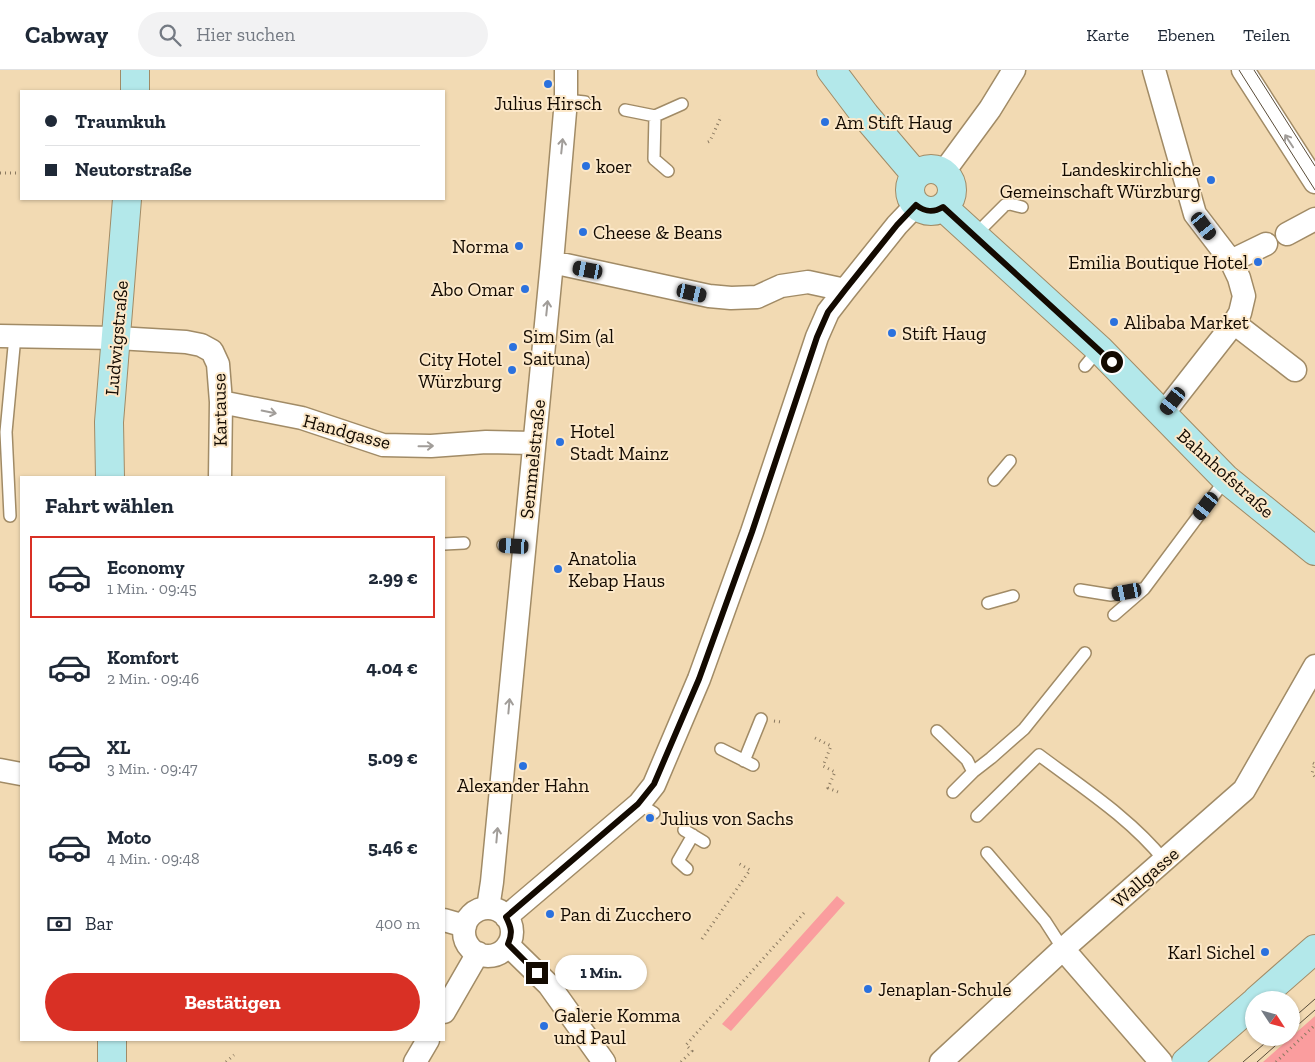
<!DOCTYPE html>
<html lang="de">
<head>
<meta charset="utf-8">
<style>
	body { margin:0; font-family:"Zilla Slab",serif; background:#f2f2f3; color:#1f2937; height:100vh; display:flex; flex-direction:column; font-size:19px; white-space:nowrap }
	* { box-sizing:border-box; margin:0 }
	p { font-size:16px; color:#747a83 }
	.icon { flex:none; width:28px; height:28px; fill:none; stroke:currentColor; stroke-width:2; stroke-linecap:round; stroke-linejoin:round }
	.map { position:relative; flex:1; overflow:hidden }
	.sheet { position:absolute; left:20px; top:406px; width:425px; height:565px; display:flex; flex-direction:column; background:#fff; border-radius:0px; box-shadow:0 1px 4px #0004 }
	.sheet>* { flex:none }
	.hud { position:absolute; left:20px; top:20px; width:425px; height:110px; border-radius:0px; box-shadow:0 1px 4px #0004; display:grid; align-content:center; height:110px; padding:0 25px; background:#fff }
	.needle { width:32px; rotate:126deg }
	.buttons { position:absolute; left:1245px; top:921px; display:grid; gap:10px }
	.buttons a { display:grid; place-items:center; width:55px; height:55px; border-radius:50%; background:#fff; box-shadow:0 1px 4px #0004; font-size:25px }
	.end { position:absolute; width:22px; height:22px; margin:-11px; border:6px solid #130a01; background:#fff; box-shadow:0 0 0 2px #fff }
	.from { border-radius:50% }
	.bubble { position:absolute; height:35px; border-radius:18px; background:#fff; box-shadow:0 1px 4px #0004; font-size:16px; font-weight:700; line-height:35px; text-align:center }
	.car { position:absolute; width:15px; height:30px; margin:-15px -8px; border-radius:6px; box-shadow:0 0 4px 1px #0007; background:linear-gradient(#222 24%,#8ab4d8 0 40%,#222 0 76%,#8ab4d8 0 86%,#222 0) }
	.hud b { display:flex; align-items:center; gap:18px; height:48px; font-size:19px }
	.hud b+b { border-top:1px solid #e0e1e3 }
	.hud i { width:12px; height:12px; background:#1f2937 }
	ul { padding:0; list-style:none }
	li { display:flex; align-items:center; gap:15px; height:82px; margin:0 10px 8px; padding:0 15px; border:2px solid transparent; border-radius:0px }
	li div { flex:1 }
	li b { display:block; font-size:19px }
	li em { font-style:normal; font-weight:700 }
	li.selected { border-color:#d93025 }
	li>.icon { width:45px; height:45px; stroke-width:1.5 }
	h2 { padding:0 25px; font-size:22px; line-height:60px }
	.pay { display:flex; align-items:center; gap:12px; height:55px; padding:0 25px; font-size:19px }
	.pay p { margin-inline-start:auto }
	.action { display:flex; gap:10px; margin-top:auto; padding:10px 25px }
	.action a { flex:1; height:58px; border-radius:30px; background:#d93025; color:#fff; font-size:20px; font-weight:700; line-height:58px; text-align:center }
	header { display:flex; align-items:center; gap:30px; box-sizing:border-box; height:70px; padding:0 25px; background:#fff; border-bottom:1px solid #e0e1e3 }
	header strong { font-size:24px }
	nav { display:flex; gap:28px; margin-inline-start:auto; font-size:18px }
	.search { width:350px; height:45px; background:#f2f2f3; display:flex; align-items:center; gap:12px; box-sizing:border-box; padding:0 18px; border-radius:28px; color:#747a83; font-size:19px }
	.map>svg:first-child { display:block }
</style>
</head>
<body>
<header>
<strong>Cabway</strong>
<div class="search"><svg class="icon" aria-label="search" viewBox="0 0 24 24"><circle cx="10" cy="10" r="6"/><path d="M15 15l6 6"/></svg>Hier suchen</div>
<nav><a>Karte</a><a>Ebenen</a><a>Teilen</a></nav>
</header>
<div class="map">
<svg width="1315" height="992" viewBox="0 0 1315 992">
	<rect width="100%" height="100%" fill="#f2dab3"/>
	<path fill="#fa9d9e" d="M 837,826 L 845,833 L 731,961 L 722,954 Z
		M 1315,946 L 1315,992 L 1263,992 Z"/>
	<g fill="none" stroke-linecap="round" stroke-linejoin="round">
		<g stroke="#a18b66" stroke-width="14">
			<path id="lane" d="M 566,30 L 585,32
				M 625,40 L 655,46 L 682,34
				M 655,46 L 654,89 L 668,101
				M 974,166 L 1005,135 L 1010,134 L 1022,137
				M 1085,296 L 1099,279
				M 994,410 L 1010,391
				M 10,446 L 6,362 L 15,266
				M 444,474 L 464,473
				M 503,475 L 524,476
				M 1080,520 L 1111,525 L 1142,519
				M 988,533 L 1013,526
				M 1114,545 L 1144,519 L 1226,409
				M 937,661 L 967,690 L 973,702 L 991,688 L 1024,659 L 1085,583
				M 721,679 L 753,695
				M 744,691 L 761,649
				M 953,722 L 973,702
				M 639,734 L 654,743
				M 977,746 L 1039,685 C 1083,718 1130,748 1164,790
				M 684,760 L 704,772
				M 987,783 L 1045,851 L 1063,879
				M 687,799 L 678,791 L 693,765"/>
		</g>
		<g stroke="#a18b66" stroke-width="25">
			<path id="street" d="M 1154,0 L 1195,144 L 1231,191 L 1239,208 L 1244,226 L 1240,243 L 1234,253 L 1162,345
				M 1243,0 L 1315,112
				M 943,103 L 990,39 L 1014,0
				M 1287,164 L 1315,149
				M 1231,191 L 1266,174
				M 552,192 L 709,226 L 731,228 L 757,227 L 781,216 L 808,212 L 845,220
				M 1234,253 L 1295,300
				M 0,266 L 117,268 L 186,272 L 201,275 L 212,281 L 218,294 L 221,332 L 220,408
				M 221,332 L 302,348 L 383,375 L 431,376 L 486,372 L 534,373
				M 0,700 L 21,704
				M 488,838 L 492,812 L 552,192 L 566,30 L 566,0
				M464 862a24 24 0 1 1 48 0a24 24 0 1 1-48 0Z
				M 506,847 L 639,734 L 654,715 L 699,609 L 752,462 L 817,267 L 828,242 L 845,220 L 897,155 L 916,135
				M 444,850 L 465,856
				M 508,875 L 549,915 L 604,992
				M 1063,879 L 1161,992
				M 444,942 L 478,883
				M 415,992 L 428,970
				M 941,992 L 1063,879 L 1244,720 L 1315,596"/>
		</g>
		<g stroke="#a18b66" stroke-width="30">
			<path id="secondary" d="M 831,0 L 865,45 L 916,105
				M 135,21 L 135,0
				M910 120a21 21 0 1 1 42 0a21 21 0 1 1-42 0Z
				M 943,137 L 1099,279 L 1226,409 L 1315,481
				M 110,408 L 109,352 L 127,129
				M 1257,930 L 1315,879
				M 112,970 L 112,992
				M 1186,992 L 1254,933"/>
		</g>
		<path stroke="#8a7960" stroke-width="3" stroke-dasharray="1 4" stroke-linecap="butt" d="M 708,72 L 710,71 L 721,47 L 720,46
			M 0,103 L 21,103
			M 774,651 L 781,652
			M 815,668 L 831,676 L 823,696 L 835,702 L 828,718 L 838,722
			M 1313,693 L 1315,694 L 1312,703 L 1315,707
			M 702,869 L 750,800 L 738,793
			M 226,992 L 234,985
			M 681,992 L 692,981 L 686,975 L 804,843
			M 1276,992 L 1315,955"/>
		<use href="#lane" stroke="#fff" stroke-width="11"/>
		<use href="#street" stroke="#fff" stroke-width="22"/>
		<use href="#secondary" stroke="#b3e8ea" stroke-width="28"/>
		<path stroke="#584b38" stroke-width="1" d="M 1239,0 L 1315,120
			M 1254,0 L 1315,96
			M 1291,950 L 1315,929
			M 1291,961 L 1315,940
			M 1243,992 L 1271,968
			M 1257,992 L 1284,968"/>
	</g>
	<defs><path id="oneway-shaft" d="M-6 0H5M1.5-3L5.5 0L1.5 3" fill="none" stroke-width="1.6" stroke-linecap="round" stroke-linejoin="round" transform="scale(1.25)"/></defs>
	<g stroke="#a19d99">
		<use href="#oneway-shaft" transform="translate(1289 71) rotate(-123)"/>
		<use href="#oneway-shaft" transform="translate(562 76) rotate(-84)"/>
		<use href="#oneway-shaft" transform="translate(547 238) rotate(-84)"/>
		<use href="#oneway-shaft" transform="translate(269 342) rotate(11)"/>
		<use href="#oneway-shaft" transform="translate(426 376) rotate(-1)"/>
		<use href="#oneway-shaft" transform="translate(509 636) rotate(-85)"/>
		<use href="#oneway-shaft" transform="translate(497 765) rotate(-85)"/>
	</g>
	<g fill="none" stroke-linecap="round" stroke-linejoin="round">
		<path stroke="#130a01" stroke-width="6" d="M 537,903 L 508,874 C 513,863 511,857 506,847 L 638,734 L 654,714 L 699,609 L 752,462 L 817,267 L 828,242 L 845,220 L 897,155 L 916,135 C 925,142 933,143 943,137 L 1112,292"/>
	</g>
	<g fill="#2b71de" stroke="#fce8c9" stroke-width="2">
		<circle cx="548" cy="14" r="5"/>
		<circle cx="825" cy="52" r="5"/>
		<circle cx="586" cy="96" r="5"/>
		<circle cx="1211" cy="110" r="5"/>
		<circle cx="583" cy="162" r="5"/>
		<circle cx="519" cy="176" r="5"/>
		<circle cx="1258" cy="192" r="5"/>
		<circle cx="525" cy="219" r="5"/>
		<circle cx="1114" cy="252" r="5"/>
		<circle cx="892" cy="263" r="5"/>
		<circle cx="513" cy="277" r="5"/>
		<circle cx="512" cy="300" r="5"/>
		<circle cx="560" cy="372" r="5"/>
		<circle cx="558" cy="499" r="5"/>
		<circle cx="523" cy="696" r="5"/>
		<circle cx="650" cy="748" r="5"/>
		<circle cx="550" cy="844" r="5"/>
		<circle cx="1265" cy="882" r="5"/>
		<circle cx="868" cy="919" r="5"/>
		<circle cx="544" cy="956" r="5"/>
	</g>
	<g text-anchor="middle" stroke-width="4" stroke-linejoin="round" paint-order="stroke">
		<g font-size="19" fill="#130a01" stroke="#fce8c9" text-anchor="start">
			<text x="548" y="40" text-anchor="middle">Julius Hirsch</text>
			<text x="835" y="59">Am Stift Haug</text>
			<text x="596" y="103">koer</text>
			<text x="1201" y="106" text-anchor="end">Landeskirchliche<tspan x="1201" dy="22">Gemeinschaft Würzburg</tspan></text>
			<text x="593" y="169">Cheese &amp; Beans</text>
			<text x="509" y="183" text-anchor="end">Norma</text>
			<text x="1248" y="199" text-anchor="end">Emilia Boutique Hotel</text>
			<text x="515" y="226" text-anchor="end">Abo Omar</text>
			<text x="1124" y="259">Alibaba Market</text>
			<text x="902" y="270">Stift Haug</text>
			<text x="523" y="273">Sim Sim (al<tspan x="523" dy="22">Saituna)</tspan></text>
			<text x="502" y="296" text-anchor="end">City Hotel<tspan x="502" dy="22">Würzburg</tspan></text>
			<text x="570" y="368">Hotel<tspan x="570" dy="22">Stadt Mainz</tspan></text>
			<text x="568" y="495">Anatolia<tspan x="568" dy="22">Kebap Haus</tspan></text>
			<text x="523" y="722" text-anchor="middle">Alexander Hahn</text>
			<text x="660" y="755">Julius von Sachs</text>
			<text x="560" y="851">Pan di Zucchero</text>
			<text x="1255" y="889" text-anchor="end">Karl Sichel</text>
			<text x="878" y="926">Jenaplan-Schule</text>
			<text x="554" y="952">Galerie Komma<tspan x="554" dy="22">und Paul</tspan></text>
		</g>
		<g font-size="19" fill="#130a01" stroke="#fce8c9">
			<text transform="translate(116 268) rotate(-85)" y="7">Ludwigstraße</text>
			<text transform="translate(219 340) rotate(-91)" y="7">Kartause</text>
			<text transform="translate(347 361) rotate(15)" y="7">Handgasse</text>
			<text transform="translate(532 389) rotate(-84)" y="7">Semmelstraße</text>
			<text transform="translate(1226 403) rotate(42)" y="7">Bahnhofstraße</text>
			<text transform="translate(1145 807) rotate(-41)" y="7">Wallgasse</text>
		</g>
	</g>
</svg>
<div class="buttons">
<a><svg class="needle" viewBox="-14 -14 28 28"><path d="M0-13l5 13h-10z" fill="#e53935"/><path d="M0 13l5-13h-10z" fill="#747a83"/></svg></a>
</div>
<i class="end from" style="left:1112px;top:292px"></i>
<i class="end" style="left:537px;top:903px"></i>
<div class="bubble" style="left:555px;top:885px;width:92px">1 Min.</div>
<i class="car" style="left:1204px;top:156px;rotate:143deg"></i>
<i class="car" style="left:588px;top:200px;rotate:281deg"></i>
<i class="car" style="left:692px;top:223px;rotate:103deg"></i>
<i class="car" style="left:1173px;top:331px;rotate:218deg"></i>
<i class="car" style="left:1206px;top:436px;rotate:217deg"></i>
<i class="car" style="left:514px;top:476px;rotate:273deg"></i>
<i class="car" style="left:1127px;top:522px;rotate:259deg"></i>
<div class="hud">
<b><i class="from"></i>Traumkuh</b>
<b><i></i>Neutorstraße</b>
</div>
<section class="sheet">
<h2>Fahrt wählen</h2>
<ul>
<li class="selected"><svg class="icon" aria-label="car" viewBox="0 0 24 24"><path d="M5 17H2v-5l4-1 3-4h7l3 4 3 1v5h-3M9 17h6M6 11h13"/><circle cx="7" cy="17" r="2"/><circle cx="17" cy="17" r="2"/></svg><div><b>Economy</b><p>1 Min. · 09:45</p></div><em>2.99 €</em></li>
<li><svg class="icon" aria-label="car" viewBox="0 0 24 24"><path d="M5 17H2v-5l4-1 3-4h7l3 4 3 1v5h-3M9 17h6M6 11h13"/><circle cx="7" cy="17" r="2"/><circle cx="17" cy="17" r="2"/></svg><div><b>Komfort</b><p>2 Min. · 09:46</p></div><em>4.04 €</em></li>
<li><svg class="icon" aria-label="car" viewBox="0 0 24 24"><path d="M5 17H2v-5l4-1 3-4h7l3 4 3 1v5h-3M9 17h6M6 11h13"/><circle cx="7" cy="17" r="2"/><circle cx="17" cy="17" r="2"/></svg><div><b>XL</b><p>3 Min. · 09:47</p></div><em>5.09 €</em></li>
<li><svg class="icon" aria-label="car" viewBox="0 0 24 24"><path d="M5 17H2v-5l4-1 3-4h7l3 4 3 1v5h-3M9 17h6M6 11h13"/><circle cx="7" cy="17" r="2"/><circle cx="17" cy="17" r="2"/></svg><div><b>Moto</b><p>4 Min. · 09:48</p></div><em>5.46 €</em></li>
</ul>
<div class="pay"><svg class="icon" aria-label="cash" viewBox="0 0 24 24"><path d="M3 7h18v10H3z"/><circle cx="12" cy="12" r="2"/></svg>Bar<p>400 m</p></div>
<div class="action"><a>Bestätigen</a></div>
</section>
</div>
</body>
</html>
